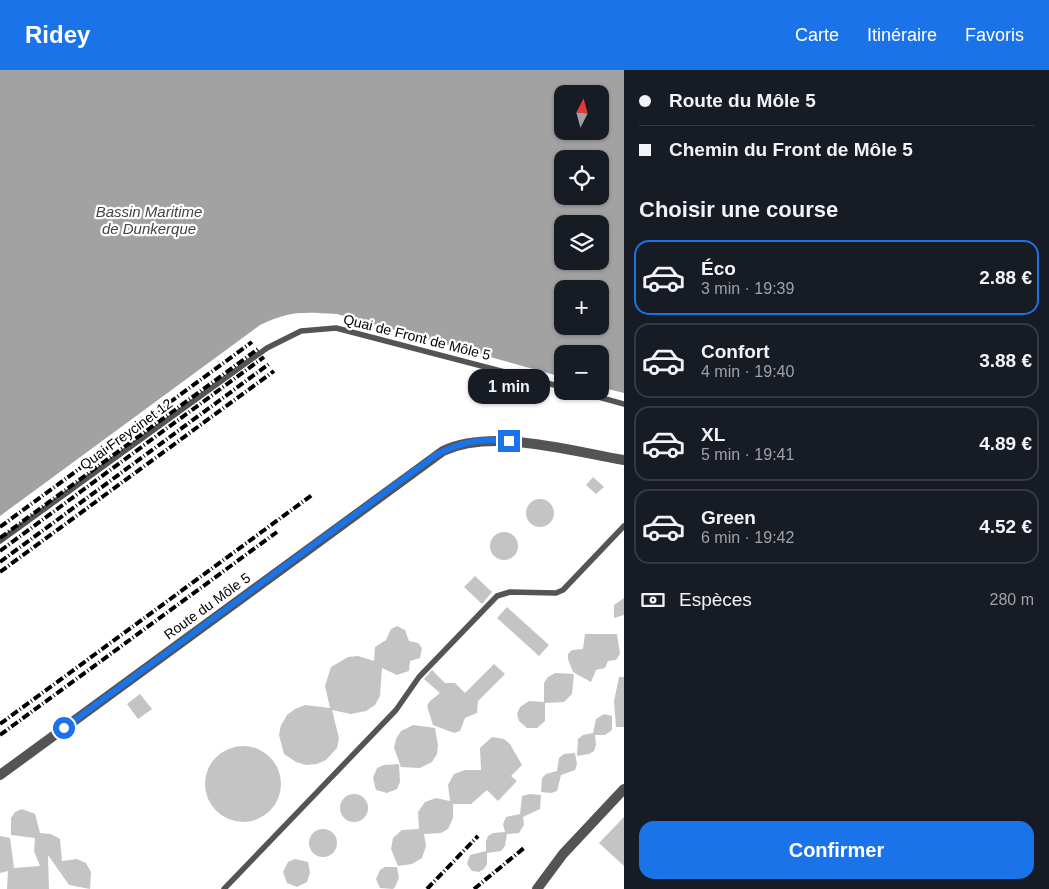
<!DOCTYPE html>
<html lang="fr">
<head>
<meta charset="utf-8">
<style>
	body { margin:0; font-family:Arial,sans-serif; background:#242831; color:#f1f3f6; height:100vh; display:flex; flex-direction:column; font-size:19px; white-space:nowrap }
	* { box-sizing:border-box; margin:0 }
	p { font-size:16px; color:#9ea1a6 }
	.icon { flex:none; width:28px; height:28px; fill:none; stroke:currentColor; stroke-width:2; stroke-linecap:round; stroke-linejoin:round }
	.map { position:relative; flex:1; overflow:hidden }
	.panel { display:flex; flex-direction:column; background:#171b24; width:425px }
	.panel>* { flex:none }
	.guide { display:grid; align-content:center; height:110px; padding:0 15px; background:#171b24 }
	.needle { width:32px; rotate:6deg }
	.buttons { position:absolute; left:554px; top:15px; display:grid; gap:10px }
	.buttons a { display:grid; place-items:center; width:55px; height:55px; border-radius:10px; background:#171b24; box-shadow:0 1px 4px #0004; font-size:25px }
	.end { position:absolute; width:22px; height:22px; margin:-11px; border:6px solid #1a73e8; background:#fff; box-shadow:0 0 0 2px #fff }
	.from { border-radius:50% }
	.bubble { position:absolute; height:35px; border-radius:15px; background:#171b24; box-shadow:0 1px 4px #0004; font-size:16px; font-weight:700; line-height:35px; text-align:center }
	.guide b { display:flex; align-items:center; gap:18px; height:48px; font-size:19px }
	.guide b+b { border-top:1px solid #363941 }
	.guide i { width:12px; height:12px; background:#f1f3f6 }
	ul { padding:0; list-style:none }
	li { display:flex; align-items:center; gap:15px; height:75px; margin:0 10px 8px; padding:0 5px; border:2px solid #363941; border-radius:15px }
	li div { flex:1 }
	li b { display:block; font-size:19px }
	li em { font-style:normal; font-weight:700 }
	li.current { border-color:#1a73e8 }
	li>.icon { width:45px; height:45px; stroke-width:1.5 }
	h2 { padding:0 15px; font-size:22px; line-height:60px }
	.pay { display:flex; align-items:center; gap:12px; height:55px; padding:0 15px; font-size:19px }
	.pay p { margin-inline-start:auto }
	.primary-button { display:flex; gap:10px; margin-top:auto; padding:10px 15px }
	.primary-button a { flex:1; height:58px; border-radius:15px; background:#1a73e8; color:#fff; font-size:20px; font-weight:700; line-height:58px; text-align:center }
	header { display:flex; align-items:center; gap:30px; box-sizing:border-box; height:70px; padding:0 25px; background:#1a73e8; color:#fff }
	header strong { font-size:24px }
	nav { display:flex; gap:28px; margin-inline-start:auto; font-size:18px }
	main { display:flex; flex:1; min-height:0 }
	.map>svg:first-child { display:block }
</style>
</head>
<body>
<header>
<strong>Ridey</strong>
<nav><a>Carte</a><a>Itinéraire</a><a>Favoris</a></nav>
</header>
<main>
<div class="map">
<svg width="624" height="819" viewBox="0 0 624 819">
	<rect width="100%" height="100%" fill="#fff"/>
	<path fill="#a2a2a2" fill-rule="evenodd" d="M 0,0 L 624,0 L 624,323 L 600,317 L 600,284 L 562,284 L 562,307 L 337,244 C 305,242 290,240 260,255 L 0,446 ZM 562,24 L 600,24 L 600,61 L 562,61 ZM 562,89 L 600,89 L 600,126 L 562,126 ZM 562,154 L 600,154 L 600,191 L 562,191 ZM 562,219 L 600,219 L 600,256 L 562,256 Z"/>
	<path fill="#c4c4c4" d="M 593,407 L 604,417 L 596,424 L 586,415 Z
		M526 443a14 14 0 1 1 28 0a14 14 0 1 1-28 0Z
		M490 476a14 14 0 1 1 28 0a14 14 0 1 1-28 0Z
		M 475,506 L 492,522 L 482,534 L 464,517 Z
		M 624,528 L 624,545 L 614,548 L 614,535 Z
		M 507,537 L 549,575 L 539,586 L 497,548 Z
		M 397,556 L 405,560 L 409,571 L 418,573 L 422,578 L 420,588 L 410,591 L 409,601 L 397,605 L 382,598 L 380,626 L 375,635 L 366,641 L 351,644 L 332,640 L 339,668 L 337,678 L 326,690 L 317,694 L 306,695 L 296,692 L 284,684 L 279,665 L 281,655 L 287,645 L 295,639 L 305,635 L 330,638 L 325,616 L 331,597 L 348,587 L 358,586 L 374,591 L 375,577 L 386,570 L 391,559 Z
		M 585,564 L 617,564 L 620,584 L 616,590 L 608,591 L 605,598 L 596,600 L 591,612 L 573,602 L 568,589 L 568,584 L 572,580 L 583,579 Z
		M 494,594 L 505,604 L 478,631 L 477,643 L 465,648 L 460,661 L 454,663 L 433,655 L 427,636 L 430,631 L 440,623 L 424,609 L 432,600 L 445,613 L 455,613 L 465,623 Z
		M 555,603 L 574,604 L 572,624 L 564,632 L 545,633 L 545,651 L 537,658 L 527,658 L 519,651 L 517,644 L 520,637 L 529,631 L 544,632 L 544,613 L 548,607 Z
		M 619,607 L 624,607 L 624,657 L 616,657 L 614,631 Z
		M 140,624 L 152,639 L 138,649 L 127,634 Z
		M 604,644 L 612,646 L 612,660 L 605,665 L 595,665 L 596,675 L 594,681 L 589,684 L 577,686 L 578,669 L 583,665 L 593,663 L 596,649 Z
		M 413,655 L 435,658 L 438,675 L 437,684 L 432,692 L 420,698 L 401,697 L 394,678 L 396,669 L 401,661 Z
		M 492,667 L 504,669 L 510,674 L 522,695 L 511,706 L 517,711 L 498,731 L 487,720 L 471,734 L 453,734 L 453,748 L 448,759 L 441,763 L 424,764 L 426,776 L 422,788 L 412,794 L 398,796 L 391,779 L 393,768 L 402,760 L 419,759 L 418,742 L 425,732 L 436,728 L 450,731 L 448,715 L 454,704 L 465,700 L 481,700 L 480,678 Z
		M205 714a38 38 0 1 1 76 0a38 38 0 1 1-76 0Z
		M 575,683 L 577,694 L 575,700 L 561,705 L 557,721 L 551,723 L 541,722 L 542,708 L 546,704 L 557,701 L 559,688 L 564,684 Z
		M 399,694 L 400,712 L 397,719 L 387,723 L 376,720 L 373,708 L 377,698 L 384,695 Z
		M 530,724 L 541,725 L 540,739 L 523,747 L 524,755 L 519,763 L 507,764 L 505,776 L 501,781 L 487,783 L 487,794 L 484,799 L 479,802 L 472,801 L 467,794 L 470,785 L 486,781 L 486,771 L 488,766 L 493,763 L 505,762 L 503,754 L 506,747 L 520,744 L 522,726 Z
		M340 738a14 14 0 1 1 28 0a14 14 0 1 1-28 0Z
		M 22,739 L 35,744 L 40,763 L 51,764 L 60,769 L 62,791 L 77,789 L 86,793 L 91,802 L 90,819 L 69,815 L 48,785 L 49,819 L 7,819 L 8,801 L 0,803 L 0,766 L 10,768 L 14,798 L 40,796 L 34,781 L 35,768 L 11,765 L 11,748 L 15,742 Z
		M 624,747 L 624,796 L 599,773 Z
		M309 773a14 14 0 1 1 28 0a14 14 0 1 1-28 0Z
		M 295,789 L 308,792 L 310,802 L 307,812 L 297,817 L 287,813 L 283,802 L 288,792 Z
		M 397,797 L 399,808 L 395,817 L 393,819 L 380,818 L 376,809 L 380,800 L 385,797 Z"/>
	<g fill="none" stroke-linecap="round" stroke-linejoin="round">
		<path stroke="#545454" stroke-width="5.5" d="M 577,321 L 624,334
			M 0,471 L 267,278 L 301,261 L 336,258 L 562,317
			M 224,819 L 396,640 L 419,607 L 497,526 L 510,522 L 556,523 L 563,520 L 624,456"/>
		<path stroke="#545454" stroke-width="10" d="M 0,705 L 443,381 C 493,358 570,381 624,390
			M 537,819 L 563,784 L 624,719"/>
		<path stroke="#000" stroke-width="4" stroke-dasharray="8 2.5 1 2.5" stroke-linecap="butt" d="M 0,457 L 252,272
			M 0,468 L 258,279
			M 0,481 L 264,287
			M 0,492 L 269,294
			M 0,502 L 274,301
			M 0,654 L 312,425
			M 0,665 L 277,462
			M 427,819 L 478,766
			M 474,819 L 524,778"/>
	</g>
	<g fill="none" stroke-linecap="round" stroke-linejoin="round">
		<path stroke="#1a73e8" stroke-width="6" d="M 64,658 L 436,385 C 459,372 483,368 509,371"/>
	</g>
	<g text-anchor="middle" stroke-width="4.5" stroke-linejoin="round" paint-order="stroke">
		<g font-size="14" fill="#000" stroke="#fff">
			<text transform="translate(417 267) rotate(14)" y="5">Quai de Front de Môle 5</text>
			<text transform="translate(126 364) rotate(-36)" y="5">Quai Freycinet 12</text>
			<text transform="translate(207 536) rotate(-36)" y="5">Route du Môle 5</text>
		</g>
		<g font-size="15" font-style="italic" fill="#434343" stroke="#fff">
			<text x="149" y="147">Bassin Maritime<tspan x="149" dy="17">de Dunkerque</tspan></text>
		</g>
	</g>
</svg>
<div class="buttons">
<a><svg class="needle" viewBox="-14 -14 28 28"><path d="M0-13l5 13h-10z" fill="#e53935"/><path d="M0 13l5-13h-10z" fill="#9ea1a6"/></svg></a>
<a><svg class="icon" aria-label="locate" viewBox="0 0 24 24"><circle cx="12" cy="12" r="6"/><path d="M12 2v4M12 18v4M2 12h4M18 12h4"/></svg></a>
<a><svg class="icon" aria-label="layers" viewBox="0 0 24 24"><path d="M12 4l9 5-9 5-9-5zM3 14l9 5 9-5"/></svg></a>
<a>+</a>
<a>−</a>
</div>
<i class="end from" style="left:64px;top:658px"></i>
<i class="end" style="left:509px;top:371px"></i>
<div class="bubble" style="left:468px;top:299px;width:82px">1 min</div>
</div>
<section class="panel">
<div class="guide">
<b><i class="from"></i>Route du Môle 5</b>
<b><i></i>Chemin du Front de Môle 5</b>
</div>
<h2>Choisir une course</h2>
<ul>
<li class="current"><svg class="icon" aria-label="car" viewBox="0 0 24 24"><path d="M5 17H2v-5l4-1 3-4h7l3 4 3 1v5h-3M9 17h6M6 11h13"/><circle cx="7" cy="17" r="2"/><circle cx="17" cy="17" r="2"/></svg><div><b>Éco</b><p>3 min · 19:39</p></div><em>2.88 €</em></li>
<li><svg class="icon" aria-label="car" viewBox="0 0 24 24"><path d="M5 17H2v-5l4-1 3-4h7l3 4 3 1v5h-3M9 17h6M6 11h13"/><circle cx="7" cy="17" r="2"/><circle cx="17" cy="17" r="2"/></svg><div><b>Confort</b><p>4 min · 19:40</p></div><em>3.88 €</em></li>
<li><svg class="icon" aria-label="car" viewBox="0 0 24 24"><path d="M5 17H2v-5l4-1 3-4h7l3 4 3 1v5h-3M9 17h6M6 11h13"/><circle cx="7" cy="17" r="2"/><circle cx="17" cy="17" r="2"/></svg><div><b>XL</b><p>5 min · 19:41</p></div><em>4.89 €</em></li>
<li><svg class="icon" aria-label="car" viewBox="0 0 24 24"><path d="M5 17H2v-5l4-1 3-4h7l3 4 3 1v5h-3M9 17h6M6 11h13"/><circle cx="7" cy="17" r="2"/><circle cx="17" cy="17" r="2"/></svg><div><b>Green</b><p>6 min · 19:42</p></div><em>4.52 €</em></li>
</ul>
<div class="pay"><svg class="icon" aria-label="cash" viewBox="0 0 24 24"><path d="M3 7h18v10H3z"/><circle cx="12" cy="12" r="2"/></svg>Espèces<p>280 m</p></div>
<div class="primary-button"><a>Confirmer</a></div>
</section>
</main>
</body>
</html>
